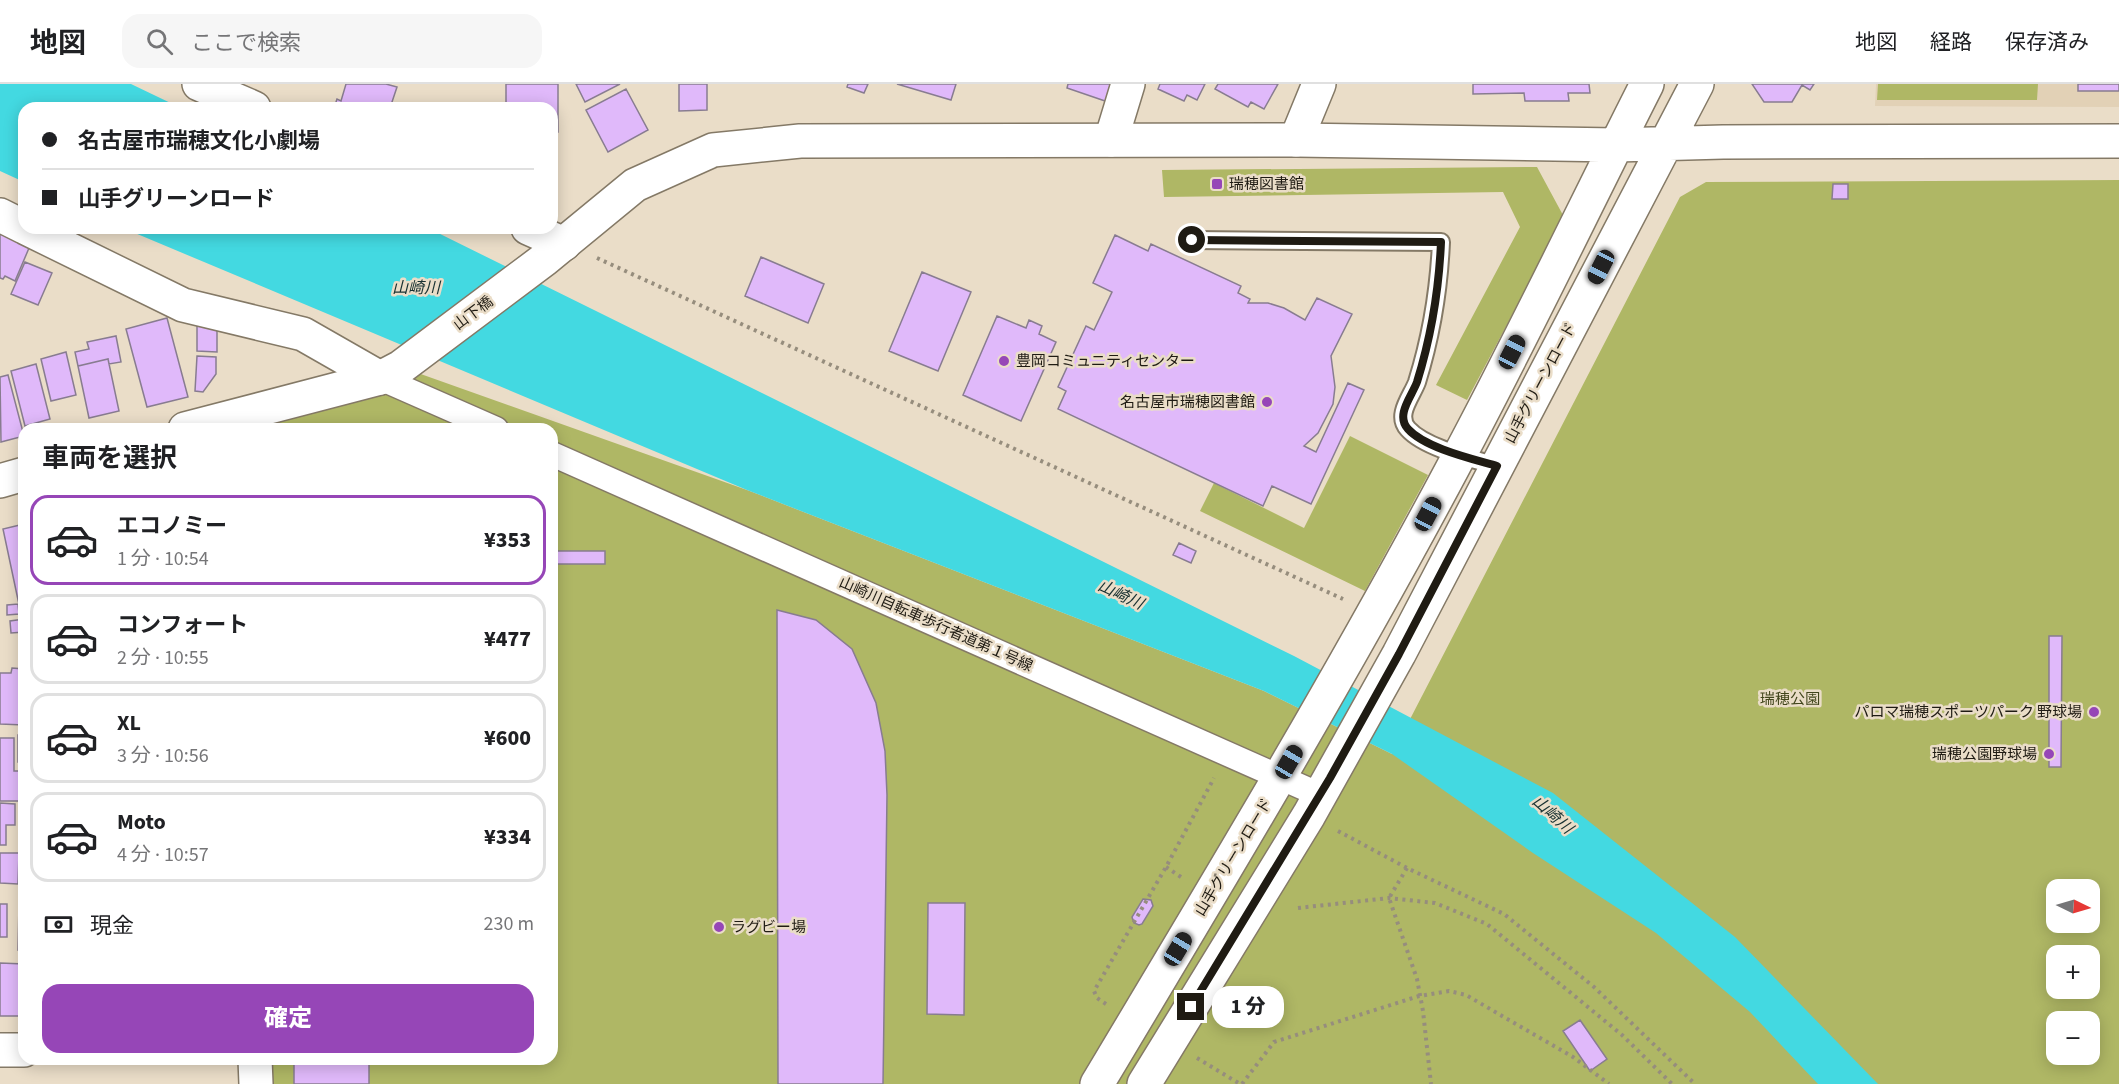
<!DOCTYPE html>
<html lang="ja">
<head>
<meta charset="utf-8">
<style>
	body { margin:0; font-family:"Source Sans 3","Noto Sans JP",sans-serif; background:#f6f6f6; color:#202124; height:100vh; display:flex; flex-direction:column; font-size:22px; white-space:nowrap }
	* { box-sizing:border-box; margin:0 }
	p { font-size:20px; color:#757577 }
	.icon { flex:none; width:33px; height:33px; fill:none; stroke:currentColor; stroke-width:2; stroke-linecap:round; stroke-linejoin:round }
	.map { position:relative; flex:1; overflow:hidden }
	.details { position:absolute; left:18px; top:339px; width:540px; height:642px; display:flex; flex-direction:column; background:#fff; border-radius:18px; box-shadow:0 3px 15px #0003 }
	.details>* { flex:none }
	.top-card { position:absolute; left:18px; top:18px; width:540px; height:132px; border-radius:18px; box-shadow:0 3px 15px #0003; display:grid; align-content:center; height:132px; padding:0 24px; background:#fff }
	.needle { width:39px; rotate:95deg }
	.controls { position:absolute; left:2046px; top:795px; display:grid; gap:12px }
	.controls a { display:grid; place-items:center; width:54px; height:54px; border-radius:12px; background:#fff; box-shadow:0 3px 15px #0003; font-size:30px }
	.end { position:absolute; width:27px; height:27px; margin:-14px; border:8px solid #1f1b13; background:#fff; box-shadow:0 0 0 3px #fff }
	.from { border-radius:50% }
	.bubble { position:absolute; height:42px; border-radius:18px; background:#fff; box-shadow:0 3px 15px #0003; font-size:20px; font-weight:800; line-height:42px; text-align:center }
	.car { position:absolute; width:18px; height:36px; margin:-18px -9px; border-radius:8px; box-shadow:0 0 4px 2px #0007; background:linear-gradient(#222 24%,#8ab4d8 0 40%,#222 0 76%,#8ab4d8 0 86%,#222 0) }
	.top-card b { display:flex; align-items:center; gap:21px; height:57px; font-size:22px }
	.top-card b+b { border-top:2px solid #e0e0e0 }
	.top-card i { width:15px; height:15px; background:#202124 }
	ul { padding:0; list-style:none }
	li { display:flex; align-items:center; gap:18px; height:90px; margin:0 12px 9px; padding:0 12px; border:3px solid #e0e0e0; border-radius:18px }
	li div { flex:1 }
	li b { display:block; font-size:22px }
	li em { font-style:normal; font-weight:800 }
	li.selected { border-color:#9646b7 }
	li>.icon { width:54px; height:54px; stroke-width:1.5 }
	h2 { padding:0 24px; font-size:27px; line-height:72px }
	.pay { display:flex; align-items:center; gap:15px; height:66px; padding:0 24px; font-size:22px }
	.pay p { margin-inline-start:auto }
	.primary-button { display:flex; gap:12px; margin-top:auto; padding:12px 24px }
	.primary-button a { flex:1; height:69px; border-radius:18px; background:#9646b7; color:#fff; font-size:24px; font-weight:800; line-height:69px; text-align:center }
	header { display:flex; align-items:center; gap:36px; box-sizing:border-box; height:84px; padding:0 30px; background:#fff; border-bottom:2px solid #e0e0e0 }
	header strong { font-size:28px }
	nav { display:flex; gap:33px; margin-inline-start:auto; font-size:21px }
	.search { width:420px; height:54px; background:#f6f6f6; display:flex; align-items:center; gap:15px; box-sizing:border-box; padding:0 21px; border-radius:18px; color:#757577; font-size:22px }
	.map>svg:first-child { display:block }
</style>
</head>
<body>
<header>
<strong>地図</strong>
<div class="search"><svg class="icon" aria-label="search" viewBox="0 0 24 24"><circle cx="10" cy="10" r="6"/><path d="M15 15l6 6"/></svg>ここで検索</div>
<nav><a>地図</a><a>経路</a><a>保存済み</a></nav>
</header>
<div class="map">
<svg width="2119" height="1000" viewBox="0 0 2119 1000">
	<rect width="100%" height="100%" fill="#eaddc8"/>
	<path fill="#e2d1b6" d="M 1876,0 L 2119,0 L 2119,23 L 1875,22 Z"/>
	<path fill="#afb765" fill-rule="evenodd" d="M 1878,0 L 2038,0 L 2037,16 L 1877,16 Z
		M 1537,83 L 1564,133 L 1467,316 L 1436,301 L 1520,143 L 1503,108 L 1164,113 L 1162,86 Z
		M 2119,96 L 2119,1000 L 256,1000 L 255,975 L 552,975 L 552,345 L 266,345 L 267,322 L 401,283 L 747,406 L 1264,607 L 1392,670 L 1680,113 L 1706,98 ZM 2056,806 L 2090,806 L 2090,838 L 2056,838 ZM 2056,872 L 2090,872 L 2090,904 L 2056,904 ZM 2056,938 L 2090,938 L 2090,970 L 2056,970 Z
		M 1350,352 L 1428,391 L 1365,507 L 1200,427 L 1214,399 L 1304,444 Z"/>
	<path fill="#43d9e1" d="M 0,0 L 131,0 L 181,24 L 24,24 L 24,98 L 0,87 Z
		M 123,144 L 428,144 L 1294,572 L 1553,709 L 1735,853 L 1878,1000 L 1818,1000 L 1750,928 L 1656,849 L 1533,769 L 1392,670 L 1264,607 L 747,406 Z"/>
	<path fill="#e0b9fa" stroke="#887c90" stroke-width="1.5" d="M 346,0 L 386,0 L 397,3 L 390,24 L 334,24 L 337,15 L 341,17 Z
		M 506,0 L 558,0 L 558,48 L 552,48 L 552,24 L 506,24 Z
		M 576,0 L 620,0 L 585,18 Z
		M 679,0 L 707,0 L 707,26 L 679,27 Z
		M 848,0 L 868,0 L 864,9 L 847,3 Z
		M 897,0 L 956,0 L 951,16 Z
		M 1068,0 L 1114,0 L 1108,18 L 1067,4 Z
		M 1160,0 L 1205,0 L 1197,16 L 1187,11 L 1184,17 L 1158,5 Z
		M 1218,0 L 1278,0 L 1264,25 L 1251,18 L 1248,23 L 1215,5 Z
		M 1473,0 L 1589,0 L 1590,9 L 1568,9 L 1569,17 L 1525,17 L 1524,9 L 1473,10 Z
		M 1752,0 L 1814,0 L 1810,6 L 1802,1 L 1792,18 L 1764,18 Z
		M 2078,0 L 2119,0 L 2119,7 L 2078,7 Z
		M 626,5 L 648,46 L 608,68 L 586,26 Z
		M 1833,100 L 1848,100 L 1848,115 L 1832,115 Z
		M 0,143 L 32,157 L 15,197 L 5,192 L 3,195 L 0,194 Z
		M 1115,151 L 1148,167 L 1151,160 L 1241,202 L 1238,209 L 1250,215 L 1248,219 L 1268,219 L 1284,224 L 1305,236 L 1317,214 L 1352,230 L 1331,272 L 1335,303 L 1333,320 L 1318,349 L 1304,362 L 1316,368 L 1348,299 L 1364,306 L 1311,420 L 1272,402 L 1263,422 L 1058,325 L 1066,307 L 1058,303 L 1086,242 L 1094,246 L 1112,208 L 1093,199 Z
		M 761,173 L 824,200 L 808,239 L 745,212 Z
		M 25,178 L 52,189 L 38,221 L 11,210 Z
		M 922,188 L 971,208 L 938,287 L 889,267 Z
		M 997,232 L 1026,244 L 1029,236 L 1042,242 L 1039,250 L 1056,258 L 1021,337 L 963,311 Z
		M 167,234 L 188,313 L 147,323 L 126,245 Z
		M 197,235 L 206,236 L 217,247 L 217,268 L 197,267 Z
		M 116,252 L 121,278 L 109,280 L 108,275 L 78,282 L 75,268 L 89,265 L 87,258 Z
		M 66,268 L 76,311 L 51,317 L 41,275 Z
		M 197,272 L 216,273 L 216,290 L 203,308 L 195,307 Z
		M 108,275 L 119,327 L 89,334 L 78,282 Z
		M 36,280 L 50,335 L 25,342 L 11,287 Z
		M 8,291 L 24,352 L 1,358 L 0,293 Z
		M 24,440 L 24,529 L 21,530 L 3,445 Z
		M 1179,459 L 1196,467 L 1191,479 L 1173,471 Z
		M 552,467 L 605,467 L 605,480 L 552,480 Z
		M 18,520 L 19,530 L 7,531 L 7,521 Z
		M 777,526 L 816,536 L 852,565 L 876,619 L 885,667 L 887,711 L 883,1000 L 778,1000 Z
		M 24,535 L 24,548 L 11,549 L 10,537 Z
		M 2049,552 L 2062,552 L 2061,683 L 2049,683 Z
		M 12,584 L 24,585 L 24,641 L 0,640 L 0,589 L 11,589 Z
		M 18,651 L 24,651 L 24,678 L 18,678 Z
		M 0,654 L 14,654 L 14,687 L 24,687 L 24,717 L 0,717 Z
		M 0,719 L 15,720 L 15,741 L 6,741 L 6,761 L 0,761 Z
		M 20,726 L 24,726 L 24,764 L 20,764 Z
		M 0,769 L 19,769 L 18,800 L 0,799 Z
		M 1143,815 L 1151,816 L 1153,822 L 1142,840 L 1139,841 L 1134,839 L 1132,833 Z
		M 928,819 L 965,819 L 964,931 L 927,930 Z
		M 0,820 L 7,820 L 7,853 L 0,853 Z
		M 19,820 L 24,820 L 24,867 L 18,866 Z
		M 0,879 L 24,880 L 24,932 L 0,932 Z
		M 1580,936 L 1607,975 L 1590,987 L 1563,947 Z
		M 294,975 L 369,975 L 369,1000 L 294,1000 Z"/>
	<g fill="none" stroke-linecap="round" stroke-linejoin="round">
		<g stroke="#847966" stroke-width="20">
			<path id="service" d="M 1192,156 L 1441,158 C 1439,204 1431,253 1417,298 C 1412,312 1395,331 1408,345 C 1425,364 1473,375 1497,382"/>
		</g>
		<g stroke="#847966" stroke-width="27">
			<path id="pedestrian" d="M 380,294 L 496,345
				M 552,370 L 1320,711"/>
		</g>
		<g stroke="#847966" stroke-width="36">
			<path id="minor" d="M 199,0 L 254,24
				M 1111,56 L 1128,0
				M 1296,56 L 1319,0
				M 0,131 L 24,143
				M 26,144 L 183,221 L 303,250 L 380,294
				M 528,144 L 564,160
				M 0,966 L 24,966
				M 255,975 L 256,1000"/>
		</g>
		<g stroke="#847966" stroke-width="36">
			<path id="tertiary" d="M 185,345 L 380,294 L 401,283 L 545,175 L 635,101 L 713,66 L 800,57 L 1296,56 L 1616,61 L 1723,58 L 2119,57
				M 0,397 L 24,390
				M 1097,1000 C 1221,793 1345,587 1458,374 C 1524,251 1584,124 1647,0
				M 1144,1000 L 1309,731 L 1399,570 L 1697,0"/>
		</g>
		<path stroke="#968d7d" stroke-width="4" stroke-dasharray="3 4.5" stroke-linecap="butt" d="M 597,174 L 1343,515
			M 1338,747 L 1407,784 L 1504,830 L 1594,903 L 1695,1000
			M 1166,783 L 1181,793
			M 1407,784 L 1389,814 L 1417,895 L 1423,927 L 1431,1000
			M 1298,824 L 1389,814 L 1435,819 L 1487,840 L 1622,951 L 1672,1000
			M 1106,920 L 1097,914 L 1094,907 L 1166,783 L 1214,694
			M 1197,974 L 1240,1000
			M 1242,1000 L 1274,958 L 1419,912 L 1449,907 L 1466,911 L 1573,973 L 1609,1000"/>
		<use href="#service" stroke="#fff" stroke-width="16"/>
		<use href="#pedestrian" stroke="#fff" stroke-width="24"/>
		<use href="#minor" stroke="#fff" stroke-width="33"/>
		<use href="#tertiary" stroke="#fff" stroke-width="33"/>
	</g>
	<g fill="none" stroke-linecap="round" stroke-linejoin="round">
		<path stroke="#1f1b13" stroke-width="8" d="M 1191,923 L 1330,694 L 1399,570 L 1497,382 C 1473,375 1425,364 1408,345 C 1395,331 1412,312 1417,298 C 1431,253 1439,204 1441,158 L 1192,156"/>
	</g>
	<g fill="#9646b7" stroke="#eaddc8" stroke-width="2">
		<rect x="1211" y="94" width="12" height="12" rx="3"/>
		<circle cx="1004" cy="277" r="6"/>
		<circle cx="1267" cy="318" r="6"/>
		<circle cx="2094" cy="628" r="6"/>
		<circle cx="2049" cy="670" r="6"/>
		<circle cx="719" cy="843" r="6"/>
	</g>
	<g text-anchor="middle" stroke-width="5" stroke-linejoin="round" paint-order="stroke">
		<g font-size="15" fill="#1f1b13" stroke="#eaddc8" text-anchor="start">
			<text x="1229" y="105">瑞穂図書館</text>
			<text x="1016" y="282">豊岡コミュニティセンター</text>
			<text x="1255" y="323" text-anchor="end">名古屋市瑞穂図書館</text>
			<text x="2082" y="633" text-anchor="end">パロマ瑞穂スポーツパーク 野球場</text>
			<text x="2037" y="675" text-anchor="end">瑞穂公園野球場</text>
			<text x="731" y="848">ラグビー場</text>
		</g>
		<g font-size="15" fill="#1f1b13" stroke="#eaddc8">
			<text transform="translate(473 229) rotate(-37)" y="5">山下橋</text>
			<text transform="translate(1540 299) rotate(-62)" y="5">山手グリーンロード</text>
			<text transform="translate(936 540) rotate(24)" y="5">山崎川自転車歩行者道第１号線</text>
			<text transform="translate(1233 773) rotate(-59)" y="5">山手グリーンロード</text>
		</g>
		<g font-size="15" fill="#42461d" stroke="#eaddc8">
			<text x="1790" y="620">瑞穂公園</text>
		</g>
		<g font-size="16" font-style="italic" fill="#173031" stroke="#eaddc8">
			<text x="416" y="209">山崎川</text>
			<text transform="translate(1121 510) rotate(25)" y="6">山崎川</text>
			<text transform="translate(1553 730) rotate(42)" y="6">山崎川</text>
		</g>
	</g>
</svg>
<div class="controls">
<a><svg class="needle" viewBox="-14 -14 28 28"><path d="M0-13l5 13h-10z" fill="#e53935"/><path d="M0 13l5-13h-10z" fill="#757577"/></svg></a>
<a>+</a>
<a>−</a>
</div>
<i class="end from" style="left:1192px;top:156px"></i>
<i class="end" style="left:1191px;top:923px"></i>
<div class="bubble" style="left:1212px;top:902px;width:72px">1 分</div>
<i class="car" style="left:1601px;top:183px;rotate:207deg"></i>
<i class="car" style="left:1512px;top:268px;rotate:27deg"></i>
<i class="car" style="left:1428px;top:430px;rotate:28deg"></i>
<i class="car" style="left:1289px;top:678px;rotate:30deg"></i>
<i class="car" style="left:1178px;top:865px;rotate:31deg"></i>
<div class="top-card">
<b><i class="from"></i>名古屋市瑞穂文化小劇場</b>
<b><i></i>山手グリーンロード</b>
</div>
<section class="details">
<h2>車両を選択</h2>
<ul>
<li class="selected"><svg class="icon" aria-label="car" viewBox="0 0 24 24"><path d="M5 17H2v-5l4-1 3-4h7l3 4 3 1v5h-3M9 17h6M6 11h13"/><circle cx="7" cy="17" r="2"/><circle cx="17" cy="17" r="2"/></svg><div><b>エコノミー</b><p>1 分 · 10:54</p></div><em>¥353</em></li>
<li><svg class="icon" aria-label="car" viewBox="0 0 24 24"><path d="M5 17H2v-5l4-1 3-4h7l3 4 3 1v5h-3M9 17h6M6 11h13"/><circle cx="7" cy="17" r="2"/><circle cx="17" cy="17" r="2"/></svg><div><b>コンフォート</b><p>2 分 · 10:55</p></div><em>¥477</em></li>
<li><svg class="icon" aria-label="car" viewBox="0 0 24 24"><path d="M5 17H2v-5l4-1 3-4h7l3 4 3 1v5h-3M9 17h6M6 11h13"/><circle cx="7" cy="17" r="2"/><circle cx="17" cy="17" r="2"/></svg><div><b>XL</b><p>3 分 · 10:56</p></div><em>¥600</em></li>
<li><svg class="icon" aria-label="car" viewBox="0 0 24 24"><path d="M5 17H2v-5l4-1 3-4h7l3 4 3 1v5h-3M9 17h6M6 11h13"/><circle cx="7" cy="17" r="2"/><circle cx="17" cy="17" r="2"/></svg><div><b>Moto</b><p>4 分 · 10:57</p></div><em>¥334</em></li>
</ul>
<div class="pay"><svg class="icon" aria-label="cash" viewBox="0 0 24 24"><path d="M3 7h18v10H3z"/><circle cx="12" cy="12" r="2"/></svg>現金<p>230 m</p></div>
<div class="primary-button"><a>確定</a></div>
</section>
</div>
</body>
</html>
